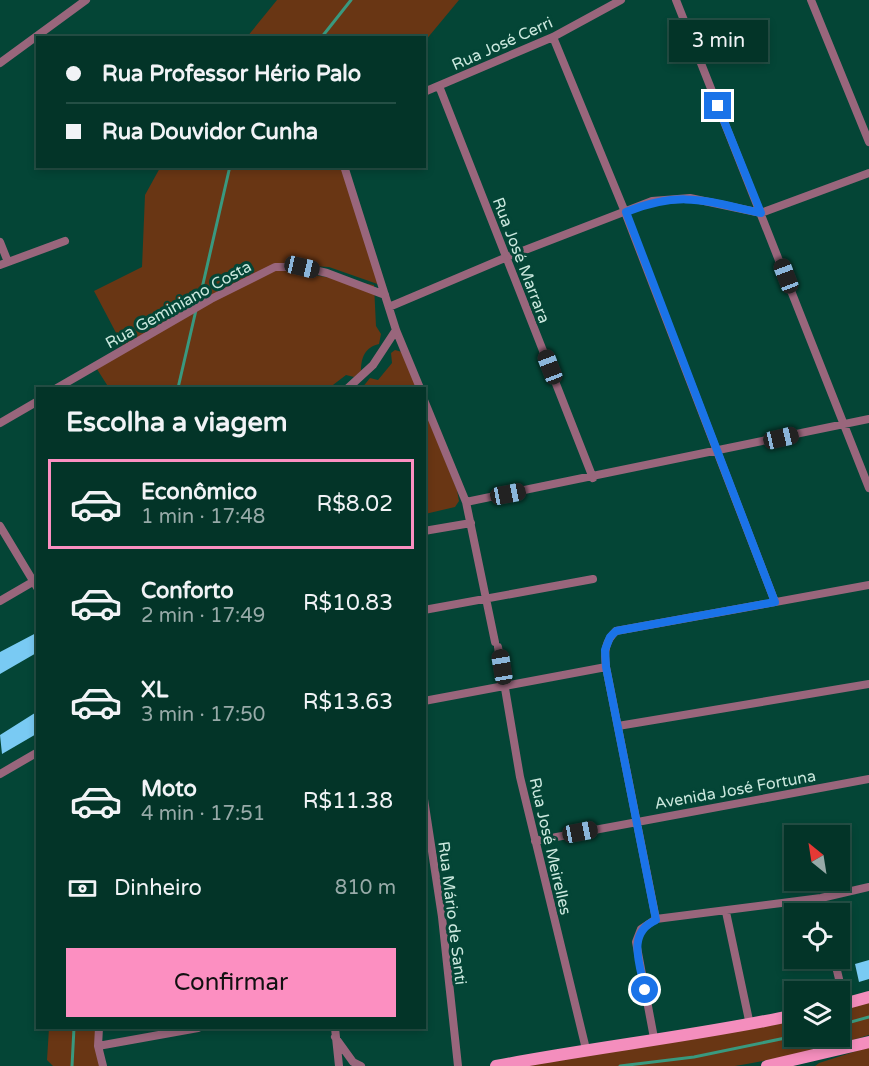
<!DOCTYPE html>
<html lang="pt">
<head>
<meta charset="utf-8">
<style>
	body { margin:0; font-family:"Varela Round",sans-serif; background:#0d3c30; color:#f1f3f6; height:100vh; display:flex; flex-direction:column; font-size:22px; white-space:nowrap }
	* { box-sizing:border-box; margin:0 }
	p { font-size:20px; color:#97aaa8 }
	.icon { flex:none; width:33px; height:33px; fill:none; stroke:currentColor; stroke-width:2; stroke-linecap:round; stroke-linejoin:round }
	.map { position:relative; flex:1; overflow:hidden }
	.details { position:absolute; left:36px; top:387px; width:390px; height:642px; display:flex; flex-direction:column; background:#033428; border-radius:0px; box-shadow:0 3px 9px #0003,0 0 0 2px #244f45 }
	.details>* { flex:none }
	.banner { position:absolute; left:36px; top:36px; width:390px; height:132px; border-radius:0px; box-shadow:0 3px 9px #0003,0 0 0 2px #244f45; display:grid; align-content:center; height:132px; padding:0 30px; background:#033428 }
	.needle { width:39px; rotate:330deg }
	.controls { position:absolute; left:784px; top:825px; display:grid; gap:12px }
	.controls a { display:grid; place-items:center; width:66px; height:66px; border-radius:0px; background:#033428; box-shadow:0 3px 9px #0003,0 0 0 2px #244f45; font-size:30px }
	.end { position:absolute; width:27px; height:27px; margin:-14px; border:8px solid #1a73e8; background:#fff; box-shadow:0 0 0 3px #fff }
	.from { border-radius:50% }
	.bubble { position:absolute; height:42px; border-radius:0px; background:#033428; box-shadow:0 3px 9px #0003,0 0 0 2px #244f45; font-size:20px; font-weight:600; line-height:42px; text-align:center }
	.car { position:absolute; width:18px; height:36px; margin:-18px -9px; border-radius:8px; box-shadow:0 0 4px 2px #0007; background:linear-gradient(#222 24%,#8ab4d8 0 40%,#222 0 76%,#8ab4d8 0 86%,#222 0) }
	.banner b { display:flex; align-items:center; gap:21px; height:57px; font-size:22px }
	.banner b+b { border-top:2px solid #244f45 }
	.banner i { width:15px; height:15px; background:#f1f3f6 }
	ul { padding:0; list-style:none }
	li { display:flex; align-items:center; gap:18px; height:90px; margin:0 12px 9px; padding:0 18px; border:3px solid transparent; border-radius:0px }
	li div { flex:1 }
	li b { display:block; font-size:22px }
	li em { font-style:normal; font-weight:600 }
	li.selected { border-color:#fc8fc1 }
	li>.icon { width:54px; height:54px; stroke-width:1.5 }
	h2 { padding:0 30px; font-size:27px; line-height:72px }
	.pay { display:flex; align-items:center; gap:15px; height:66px; padding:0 30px; font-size:22px }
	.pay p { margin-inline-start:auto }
	.button { display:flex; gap:12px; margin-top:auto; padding:12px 30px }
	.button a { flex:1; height:69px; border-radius:0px; background:#fc8fc1; color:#111; font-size:24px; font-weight:600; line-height:69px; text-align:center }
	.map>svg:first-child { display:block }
</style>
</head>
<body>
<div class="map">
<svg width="869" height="1066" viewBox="0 0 869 1066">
	<rect width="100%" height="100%" fill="#044536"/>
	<path fill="#693614" d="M 277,0 L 459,0 L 425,41 L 424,38 L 247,37 Z
		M 161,166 L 345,167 L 386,287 L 329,267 L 278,264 L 277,269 L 374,285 L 376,326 L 381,334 L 379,344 C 365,347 361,358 361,371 L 354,377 L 346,375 L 329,388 L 109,388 L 95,366 L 124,348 L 94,291 L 142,267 L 145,195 Z
		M 395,350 L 402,352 L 417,388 L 362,388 L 370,378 L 378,380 L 392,363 L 391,353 Z
		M 424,408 L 457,490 L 459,501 L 455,507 L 425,514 Z
		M 869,1002 L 869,1035 C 825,1049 781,1058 735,1066 L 517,1066 L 795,1020 L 795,1036 L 840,1036 L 840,1010 Z
		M 49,1028 L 97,1028 L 99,1066 L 53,1066 L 47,1060 Z
		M 869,1047 L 869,1066 L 815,1066 L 819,1063 Z"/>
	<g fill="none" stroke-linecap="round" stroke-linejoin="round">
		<path stroke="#39997f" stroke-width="3" d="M 321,38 L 351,0
			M 200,297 L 230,166
			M 178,388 L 196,310
			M 840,1025 L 869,1017
			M 72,1066 L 74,1028
			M 620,1066 L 694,1057 L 795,1036"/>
	</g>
	<path fill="#79caf3" d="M 38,632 L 38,652 L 0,674 L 0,652 Z
		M 38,711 L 38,733 L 2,754 L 0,735 Z
		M 869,960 L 869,979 L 859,982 L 855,964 Z"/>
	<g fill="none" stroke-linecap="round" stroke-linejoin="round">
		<path stroke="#99667c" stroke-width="8" d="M 676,0 L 869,488
			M 811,0 L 869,142
			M 553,37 L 625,212 L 775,602
			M 0,63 L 86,0
			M 439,86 L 593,478
			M 424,92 L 553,37 L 621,0
			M 344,166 L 396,330 L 420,388
			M 0,242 L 8,262
			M 0,265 L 65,241
			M 389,307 L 507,257 L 652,201 L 690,198 L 761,213 L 869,173
			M 57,388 L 211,299 L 275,267 L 302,267 L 327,273 L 385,295
			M 348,388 L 373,365 L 396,330
			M 424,400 L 466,502 L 495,642
			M 0,423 L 38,401
			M 466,502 L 869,419
			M 0,526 L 38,589
			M 424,531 L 471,523
			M 0,601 L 36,580
			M 424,610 L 593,579
			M 498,647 L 520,777 L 586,1049
			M 424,701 L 606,667
			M 618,726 L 869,684
			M 0,774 L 38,752
			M 424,799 L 442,917 L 458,1066
			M 535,841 L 869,779
			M 821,898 L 824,914
			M 726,912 L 750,1025
			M 656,919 L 821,898 L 869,887
			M 834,958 L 845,1004
			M 99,1028 L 98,1046 L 103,1066
			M 335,1028 L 339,1066
			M 335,1037 L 353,1062 L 361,1066
			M 654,1038 L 636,942 L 641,929 L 656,919 L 606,667 C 604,652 605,641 616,631 L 869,585
			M 98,1046 L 198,1028"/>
		<path stroke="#f48ebd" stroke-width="12" d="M 840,1005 L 869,997
			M 496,1066 C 595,1047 696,1036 795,1015
			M 767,1066 L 869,1042"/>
	</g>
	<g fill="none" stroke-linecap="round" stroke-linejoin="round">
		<path stroke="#1a73e8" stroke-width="8" d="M 645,990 C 640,964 626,933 656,920 L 606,667 L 605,650 L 610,637 L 616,631 L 775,602 L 626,212 C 682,190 705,201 761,213 L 718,106"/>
	</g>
	<g text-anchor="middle" stroke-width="6" stroke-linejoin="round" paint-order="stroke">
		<g font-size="16" fill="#cbe8de" stroke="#044536">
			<text transform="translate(502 43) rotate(-24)" y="6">Rua José Cerri</text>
			<text transform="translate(522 260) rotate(69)" y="6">Rua José Marrara</text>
			<text transform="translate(178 304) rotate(-29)" y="6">Rua Geminiano Costa</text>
			<text transform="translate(735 789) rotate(-10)" y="6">Avenida José Fortuna</text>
			<text transform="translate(551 846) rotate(77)" y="6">Rua José Meirelles</text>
			<text transform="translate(453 913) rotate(83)" y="6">Rua Mário de Santi</text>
		</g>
	</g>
</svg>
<div class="controls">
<a><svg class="needle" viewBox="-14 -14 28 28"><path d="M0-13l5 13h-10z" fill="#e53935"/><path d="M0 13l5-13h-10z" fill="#97aaa8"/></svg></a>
<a><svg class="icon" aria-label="locate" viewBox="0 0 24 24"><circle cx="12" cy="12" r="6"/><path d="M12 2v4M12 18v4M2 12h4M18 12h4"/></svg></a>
<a><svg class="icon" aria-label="layers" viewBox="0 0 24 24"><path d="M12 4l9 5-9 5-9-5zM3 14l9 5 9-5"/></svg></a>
</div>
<i class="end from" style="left:645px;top:990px"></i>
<i class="end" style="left:718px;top:106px"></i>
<div class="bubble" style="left:669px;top:20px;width:99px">3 min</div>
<i class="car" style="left:302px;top:267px;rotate:103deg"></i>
<i class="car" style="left:786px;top:276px;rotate:339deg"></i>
<i class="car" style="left:550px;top:367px;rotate:339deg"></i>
<i class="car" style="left:781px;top:438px;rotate:77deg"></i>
<i class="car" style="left:508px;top:494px;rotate:79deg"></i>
<i class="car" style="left:502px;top:667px;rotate:351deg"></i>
<i class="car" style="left:580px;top:832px;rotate:79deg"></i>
<div class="banner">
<b><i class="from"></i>Rua Professor Hério Palo</b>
<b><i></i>Rua Douvidor Cunha</b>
</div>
<section class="details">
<h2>Escolha a viagem</h2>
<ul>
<li class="selected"><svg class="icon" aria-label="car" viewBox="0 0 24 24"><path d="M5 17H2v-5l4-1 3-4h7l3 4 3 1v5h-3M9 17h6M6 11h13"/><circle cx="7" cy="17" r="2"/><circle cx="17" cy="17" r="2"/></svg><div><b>Econômico</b><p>1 min · 17:48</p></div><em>R$8.02</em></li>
<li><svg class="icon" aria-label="car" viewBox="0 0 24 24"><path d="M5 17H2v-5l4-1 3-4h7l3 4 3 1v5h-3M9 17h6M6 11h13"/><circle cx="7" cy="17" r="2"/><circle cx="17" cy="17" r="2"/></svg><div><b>Conforto</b><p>2 min · 17:49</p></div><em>R$10.83</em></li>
<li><svg class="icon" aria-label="car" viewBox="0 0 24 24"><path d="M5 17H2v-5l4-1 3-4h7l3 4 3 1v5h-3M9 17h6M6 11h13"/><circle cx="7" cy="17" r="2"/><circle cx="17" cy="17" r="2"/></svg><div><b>XL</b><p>3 min · 17:50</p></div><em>R$13.63</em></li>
<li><svg class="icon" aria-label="car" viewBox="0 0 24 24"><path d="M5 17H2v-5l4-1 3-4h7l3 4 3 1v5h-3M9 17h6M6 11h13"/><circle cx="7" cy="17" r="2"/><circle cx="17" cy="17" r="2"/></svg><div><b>Moto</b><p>4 min · 17:51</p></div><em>R$11.38</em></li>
</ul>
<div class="pay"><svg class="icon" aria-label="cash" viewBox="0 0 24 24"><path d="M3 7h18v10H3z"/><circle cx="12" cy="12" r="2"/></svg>Dinheiro<p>810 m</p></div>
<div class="button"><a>Confirmar</a></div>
</section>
</div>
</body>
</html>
